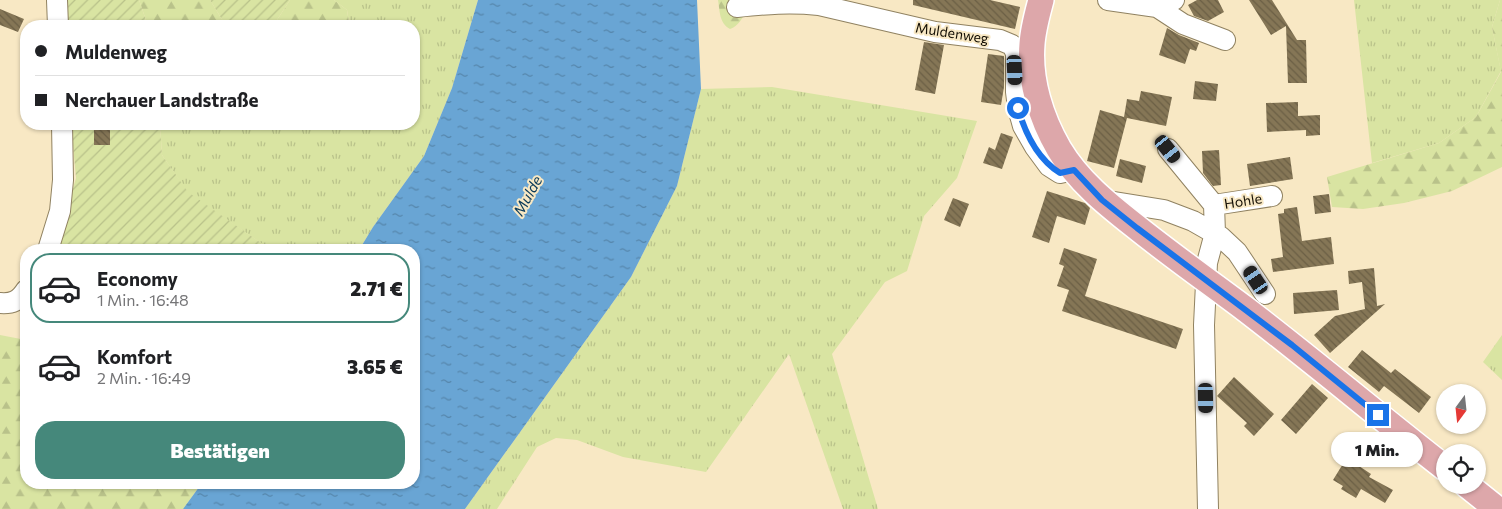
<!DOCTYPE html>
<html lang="de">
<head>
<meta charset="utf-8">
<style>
	body { margin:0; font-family:Commissioner,sans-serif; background:#f2f2f2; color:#202124; height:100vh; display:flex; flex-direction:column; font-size:19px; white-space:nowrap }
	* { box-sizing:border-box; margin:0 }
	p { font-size:16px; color:#757577 }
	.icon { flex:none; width:28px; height:28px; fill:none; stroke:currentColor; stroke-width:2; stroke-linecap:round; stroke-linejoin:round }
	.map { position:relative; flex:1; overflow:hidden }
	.panel { position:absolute; left:20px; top:244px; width:400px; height:245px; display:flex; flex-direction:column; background:#fff; border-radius:20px; box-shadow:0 1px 4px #0004 }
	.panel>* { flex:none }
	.hud { position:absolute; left:20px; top:20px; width:400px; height:110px; border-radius:20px; box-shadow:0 1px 4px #0004; display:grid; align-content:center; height:110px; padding:0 15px; background:#fff }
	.needle { width:32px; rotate:195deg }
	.fabs { position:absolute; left:1436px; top:384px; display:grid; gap:10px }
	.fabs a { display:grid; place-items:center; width:50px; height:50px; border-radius:50%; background:#fff; box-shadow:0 1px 4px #0004; font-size:25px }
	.end { position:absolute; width:22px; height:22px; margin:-11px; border:6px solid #1a73e8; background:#fff; box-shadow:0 0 0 2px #fff }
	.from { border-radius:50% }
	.bubble { position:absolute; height:35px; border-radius:18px; background:#fff; box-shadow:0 1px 4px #0004; font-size:16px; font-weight:800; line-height:35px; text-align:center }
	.car { position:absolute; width:15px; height:30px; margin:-15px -8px; border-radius:6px; box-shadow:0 0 4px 1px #0007; background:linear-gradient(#222 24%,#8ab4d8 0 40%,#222 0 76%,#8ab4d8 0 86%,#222 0) }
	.hud b { display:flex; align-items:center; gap:18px; height:48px; font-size:19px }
	.hud b+b { border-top:1px solid #e0e0e0 }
	.hud i { width:12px; height:12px; background:#202124 }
	ul { padding:9px 0 0; list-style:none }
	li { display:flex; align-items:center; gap:15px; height:70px; margin:0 10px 8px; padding:0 5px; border:2px solid transparent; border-radius:20px }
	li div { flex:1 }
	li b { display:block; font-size:19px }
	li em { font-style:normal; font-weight:800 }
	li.on { border-color:#45887b }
	li>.icon { width:45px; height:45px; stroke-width:1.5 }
	.cta { display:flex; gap:10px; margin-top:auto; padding:10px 15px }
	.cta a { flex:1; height:58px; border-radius:20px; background:#45887b; color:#fff; font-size:20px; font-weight:800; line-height:58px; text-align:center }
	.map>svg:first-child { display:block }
</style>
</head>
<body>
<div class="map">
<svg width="1502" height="509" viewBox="0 0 1502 509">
	<defs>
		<pattern id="grass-tufts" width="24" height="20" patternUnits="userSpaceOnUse" patternTransform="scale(1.25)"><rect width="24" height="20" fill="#d9e4a2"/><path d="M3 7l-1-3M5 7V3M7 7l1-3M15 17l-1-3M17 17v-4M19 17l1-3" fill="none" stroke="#b9c28a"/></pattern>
		<pattern id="forest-firs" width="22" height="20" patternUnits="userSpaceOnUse" patternTransform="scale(1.25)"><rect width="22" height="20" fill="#d9e4a2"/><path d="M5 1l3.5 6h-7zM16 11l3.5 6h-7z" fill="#b9c28a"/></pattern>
		<pattern id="garden-furrows" width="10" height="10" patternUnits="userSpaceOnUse" patternTransform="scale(1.25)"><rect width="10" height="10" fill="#d9e4a2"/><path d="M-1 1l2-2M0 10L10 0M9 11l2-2" fill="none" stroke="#b9c28a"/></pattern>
		<pattern id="water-ripples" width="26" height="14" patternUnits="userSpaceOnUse" patternTransform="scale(1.25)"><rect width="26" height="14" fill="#69a5d4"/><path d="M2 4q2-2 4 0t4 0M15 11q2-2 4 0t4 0" fill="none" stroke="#5585aa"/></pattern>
		<pattern id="building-back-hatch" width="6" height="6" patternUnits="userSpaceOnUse" patternTransform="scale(1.25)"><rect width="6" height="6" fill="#857656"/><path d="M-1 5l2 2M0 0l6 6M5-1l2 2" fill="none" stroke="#6b5f45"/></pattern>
	</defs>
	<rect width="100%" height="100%" fill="#f8e8c4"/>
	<path fill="url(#grass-tufts)" d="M 334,0 L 478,0 L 452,88 L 424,156 L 373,227 L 359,250 L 271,250 L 188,193 L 162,155 L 160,124 L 414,124 L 414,26 L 347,26 L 349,22 L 347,10 Z
		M 1354,0 L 1500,0 L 1492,27 L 1501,71 L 1476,117 L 1439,143 L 1372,163 Z
		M 772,87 L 977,121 L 957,178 L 924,216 L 907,271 L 885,282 L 832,354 L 878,509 L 843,509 L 789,354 L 706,472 L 623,457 L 577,440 L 556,438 L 537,447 L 497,509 L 465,509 L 631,277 L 677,186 L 701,89 Z
		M 1502,335 L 1502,380 L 1483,362 Z"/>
	<path fill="url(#forest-firs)" d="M 139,0 L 210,0 L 226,26 L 148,26 Z
		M 290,0 L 334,0 L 347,10 L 349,23 L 347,26 L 273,26 Z
		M 718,0 L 751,0 C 746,10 741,26 730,29 C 719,23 720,11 718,0 Z
		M 1500,0 L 1502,0 L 1502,167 L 1452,191 L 1404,203 L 1363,209 L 1332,207 L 1327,177 L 1439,143 L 1476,117 L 1501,72 L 1492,27 Z
		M 0,335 L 26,340 L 26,482 L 202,483 L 183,509 L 0,509 Z"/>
	<path fill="url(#garden-furrows)" d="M 60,0 L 139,0 L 148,26 L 63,26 Z
		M 210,0 L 290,0 L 273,26 L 226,26 Z
		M 71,124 L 160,124 L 162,155 L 188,192 L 271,250 L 55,250 L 76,178 Z"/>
	<path fill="url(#water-ripples)" d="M 478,0 L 697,0 L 701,89 L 677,186 L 631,277 L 465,509 L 183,509 L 202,483 L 414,482 L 414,250 L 359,250 L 373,227 L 424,156 L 452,88 Z"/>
	<path fill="url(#building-back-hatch)" d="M 913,0 L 990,0 L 1020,7 L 1015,29 L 913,5 Z
		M 1197,0 L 1218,0 L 1224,12 L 1208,21 L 1194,16 L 1188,5 Z
		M 1249,0 L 1272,0 L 1297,40 L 1306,40 L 1307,83 L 1288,83 L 1286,26 L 1271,35 Z
		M 0,9 L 24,19 L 18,32 L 0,25 Z
		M 1167,28 L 1179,35 L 1199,43 L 1196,51 L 1190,49 L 1185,64 L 1159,55 Z
		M 924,42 L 944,45 L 935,94 L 915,90 Z
		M 988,54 L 1004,56 L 1004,87 L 1001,105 L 981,102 Z
		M 1195,81 L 1218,84 L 1216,101 L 1193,99 Z
		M 1141,91 L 1172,97 L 1166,126 L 1127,118 L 1114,168 L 1087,161 L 1100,110 L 1124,117 L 1127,99 L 1139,101 Z
		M 1298,102 L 1298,116 L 1320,115 L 1320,135 L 1306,136 L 1306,130 L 1267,132 L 1266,103 Z
		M 94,130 L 110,130 L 110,145 L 94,145 Z
		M 1001,133 L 1013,137 L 1002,169 L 983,163 L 989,147 L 995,150 Z
		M 1219,150 L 1221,185 L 1213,186 L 1203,173 L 1202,151 Z
		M 1290,157 L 1293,179 L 1250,186 L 1247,164 Z
		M 1120,159 L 1146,166 L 1142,183 L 1116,176 Z
		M 1047,191 L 1085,203 L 1090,208 L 1085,225 L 1057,216 L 1049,243 L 1032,237 Z
		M 1329,194 L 1331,212 L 1315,214 L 1313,196 Z
		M 953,198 L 969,204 L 960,227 L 944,220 Z
		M 1297,207 L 1302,241 L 1331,237 L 1334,264 L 1273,272 L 1271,259 L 1283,257 L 1278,214 L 1284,213 L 1284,209 Z
		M 1064,248 L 1097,259 L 1085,296 L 1183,329 L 1176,349 L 1062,311 L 1069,290 L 1057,286 L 1064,266 L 1059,264 Z
		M 1374,268 L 1377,306 L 1385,304 L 1330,353 L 1314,335 L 1335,316 L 1365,309 L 1362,282 L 1349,284 L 1348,271 Z
		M 1337,290 L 1339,310 L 1294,314 L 1293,293 Z
		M 1362,350 L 1391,373 L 1395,369 L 1431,397 L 1419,413 L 1384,386 L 1379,392 L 1348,367 Z
		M 1234,377 L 1274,414 L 1254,436 L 1244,426 L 1247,423 L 1217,396 Z
		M 1312,384 L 1328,398 L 1296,434 L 1281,420 Z
		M 1349,454 L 1362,462 L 1359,466 L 1371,474 L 1369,477 L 1393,490 L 1385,503 L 1361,489 L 1356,498 L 1341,489 L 1343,486 L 1333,480 Z"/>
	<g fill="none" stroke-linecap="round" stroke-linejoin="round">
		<g stroke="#908261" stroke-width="22">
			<path id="minor" d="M 57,0 L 58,26
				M 1108,0 L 1157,7 L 1174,0
				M 737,7 C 767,4 789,2 819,5 L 935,32 L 1000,40 L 1012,45 L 1016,53 L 1016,92 L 1018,108 L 1023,126 L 1035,147 L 1049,166 L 1060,173 L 1074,170
				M 1157,7 L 1183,24 L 1225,40
				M 1168,149 L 1214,205 L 1215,233 L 1207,263 L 1204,325 L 1208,509
				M 1102,200 L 1164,210 L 1193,221 L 1221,237 L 1237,252 L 1265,294
				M 1214,205 L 1272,196
				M 48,250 L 60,211 L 63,180 L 62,124
				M 0,303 C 12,304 19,301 26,290"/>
		</g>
		<g stroke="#fff" stroke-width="28">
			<path id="major" d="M 1041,0 C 1037,15 1033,29 1032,44 C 1029,80 1041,118 1059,149 C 1078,181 1107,204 1135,226 C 1171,255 1208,281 1244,308 C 1312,360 1377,415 1445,468
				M 1467,485 L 1497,509"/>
		</g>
		<use href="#minor" stroke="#fff" stroke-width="20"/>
		<use href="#major" stroke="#dda7aa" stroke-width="25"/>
	</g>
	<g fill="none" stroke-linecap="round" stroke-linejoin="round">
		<path stroke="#1a73e8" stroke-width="6" d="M 1018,108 C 1025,133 1038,159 1060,173 L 1074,170 L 1102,200 L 1137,228 L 1292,345 L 1378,415"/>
	</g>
	<g text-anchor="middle" stroke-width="4" stroke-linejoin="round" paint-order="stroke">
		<g font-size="14" fill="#120d03" stroke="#f8e8c4">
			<text transform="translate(952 33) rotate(9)" y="5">Muldenweg</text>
			<text transform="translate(1243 201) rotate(-9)" y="5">Hohle</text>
		</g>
		<g font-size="15" font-style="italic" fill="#0a3a5a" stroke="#f8e8c4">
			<text transform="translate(528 196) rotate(-61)" y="5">Mulde</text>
		</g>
	</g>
</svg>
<div class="fabs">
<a><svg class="needle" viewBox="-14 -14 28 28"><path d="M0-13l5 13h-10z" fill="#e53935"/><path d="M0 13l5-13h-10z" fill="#757577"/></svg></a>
<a><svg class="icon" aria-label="locate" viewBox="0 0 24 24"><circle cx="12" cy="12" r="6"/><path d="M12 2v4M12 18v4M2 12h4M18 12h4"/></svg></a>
</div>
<i class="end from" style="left:1018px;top:108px"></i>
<i class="end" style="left:1378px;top:415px"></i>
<div class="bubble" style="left:1331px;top:432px;width:92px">1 Min.</div>
<i class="car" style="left:1015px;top:70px;rotate:177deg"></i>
<i class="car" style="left:1168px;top:149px;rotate:141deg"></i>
<i class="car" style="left:1256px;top:280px;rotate:326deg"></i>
<i class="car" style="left:1206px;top:398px;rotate:179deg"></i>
<div class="hud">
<b><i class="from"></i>Muldenweg</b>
<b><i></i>Nerchauer Landstraße</b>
</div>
<section class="panel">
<ul>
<li class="on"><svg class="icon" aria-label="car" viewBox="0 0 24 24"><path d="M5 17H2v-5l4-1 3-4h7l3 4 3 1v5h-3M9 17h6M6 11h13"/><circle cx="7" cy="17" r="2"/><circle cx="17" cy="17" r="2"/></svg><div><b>Economy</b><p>1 Min. · 16:48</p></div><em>2.71 €</em></li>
<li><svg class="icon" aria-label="car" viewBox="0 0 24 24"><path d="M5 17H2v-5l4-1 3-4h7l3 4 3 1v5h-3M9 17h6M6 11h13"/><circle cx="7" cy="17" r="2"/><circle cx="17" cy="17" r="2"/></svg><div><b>Komfort</b><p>2 Min. · 16:49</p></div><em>3.65 €</em></li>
</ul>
<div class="cta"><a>Bestätigen</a></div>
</section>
</div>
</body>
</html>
